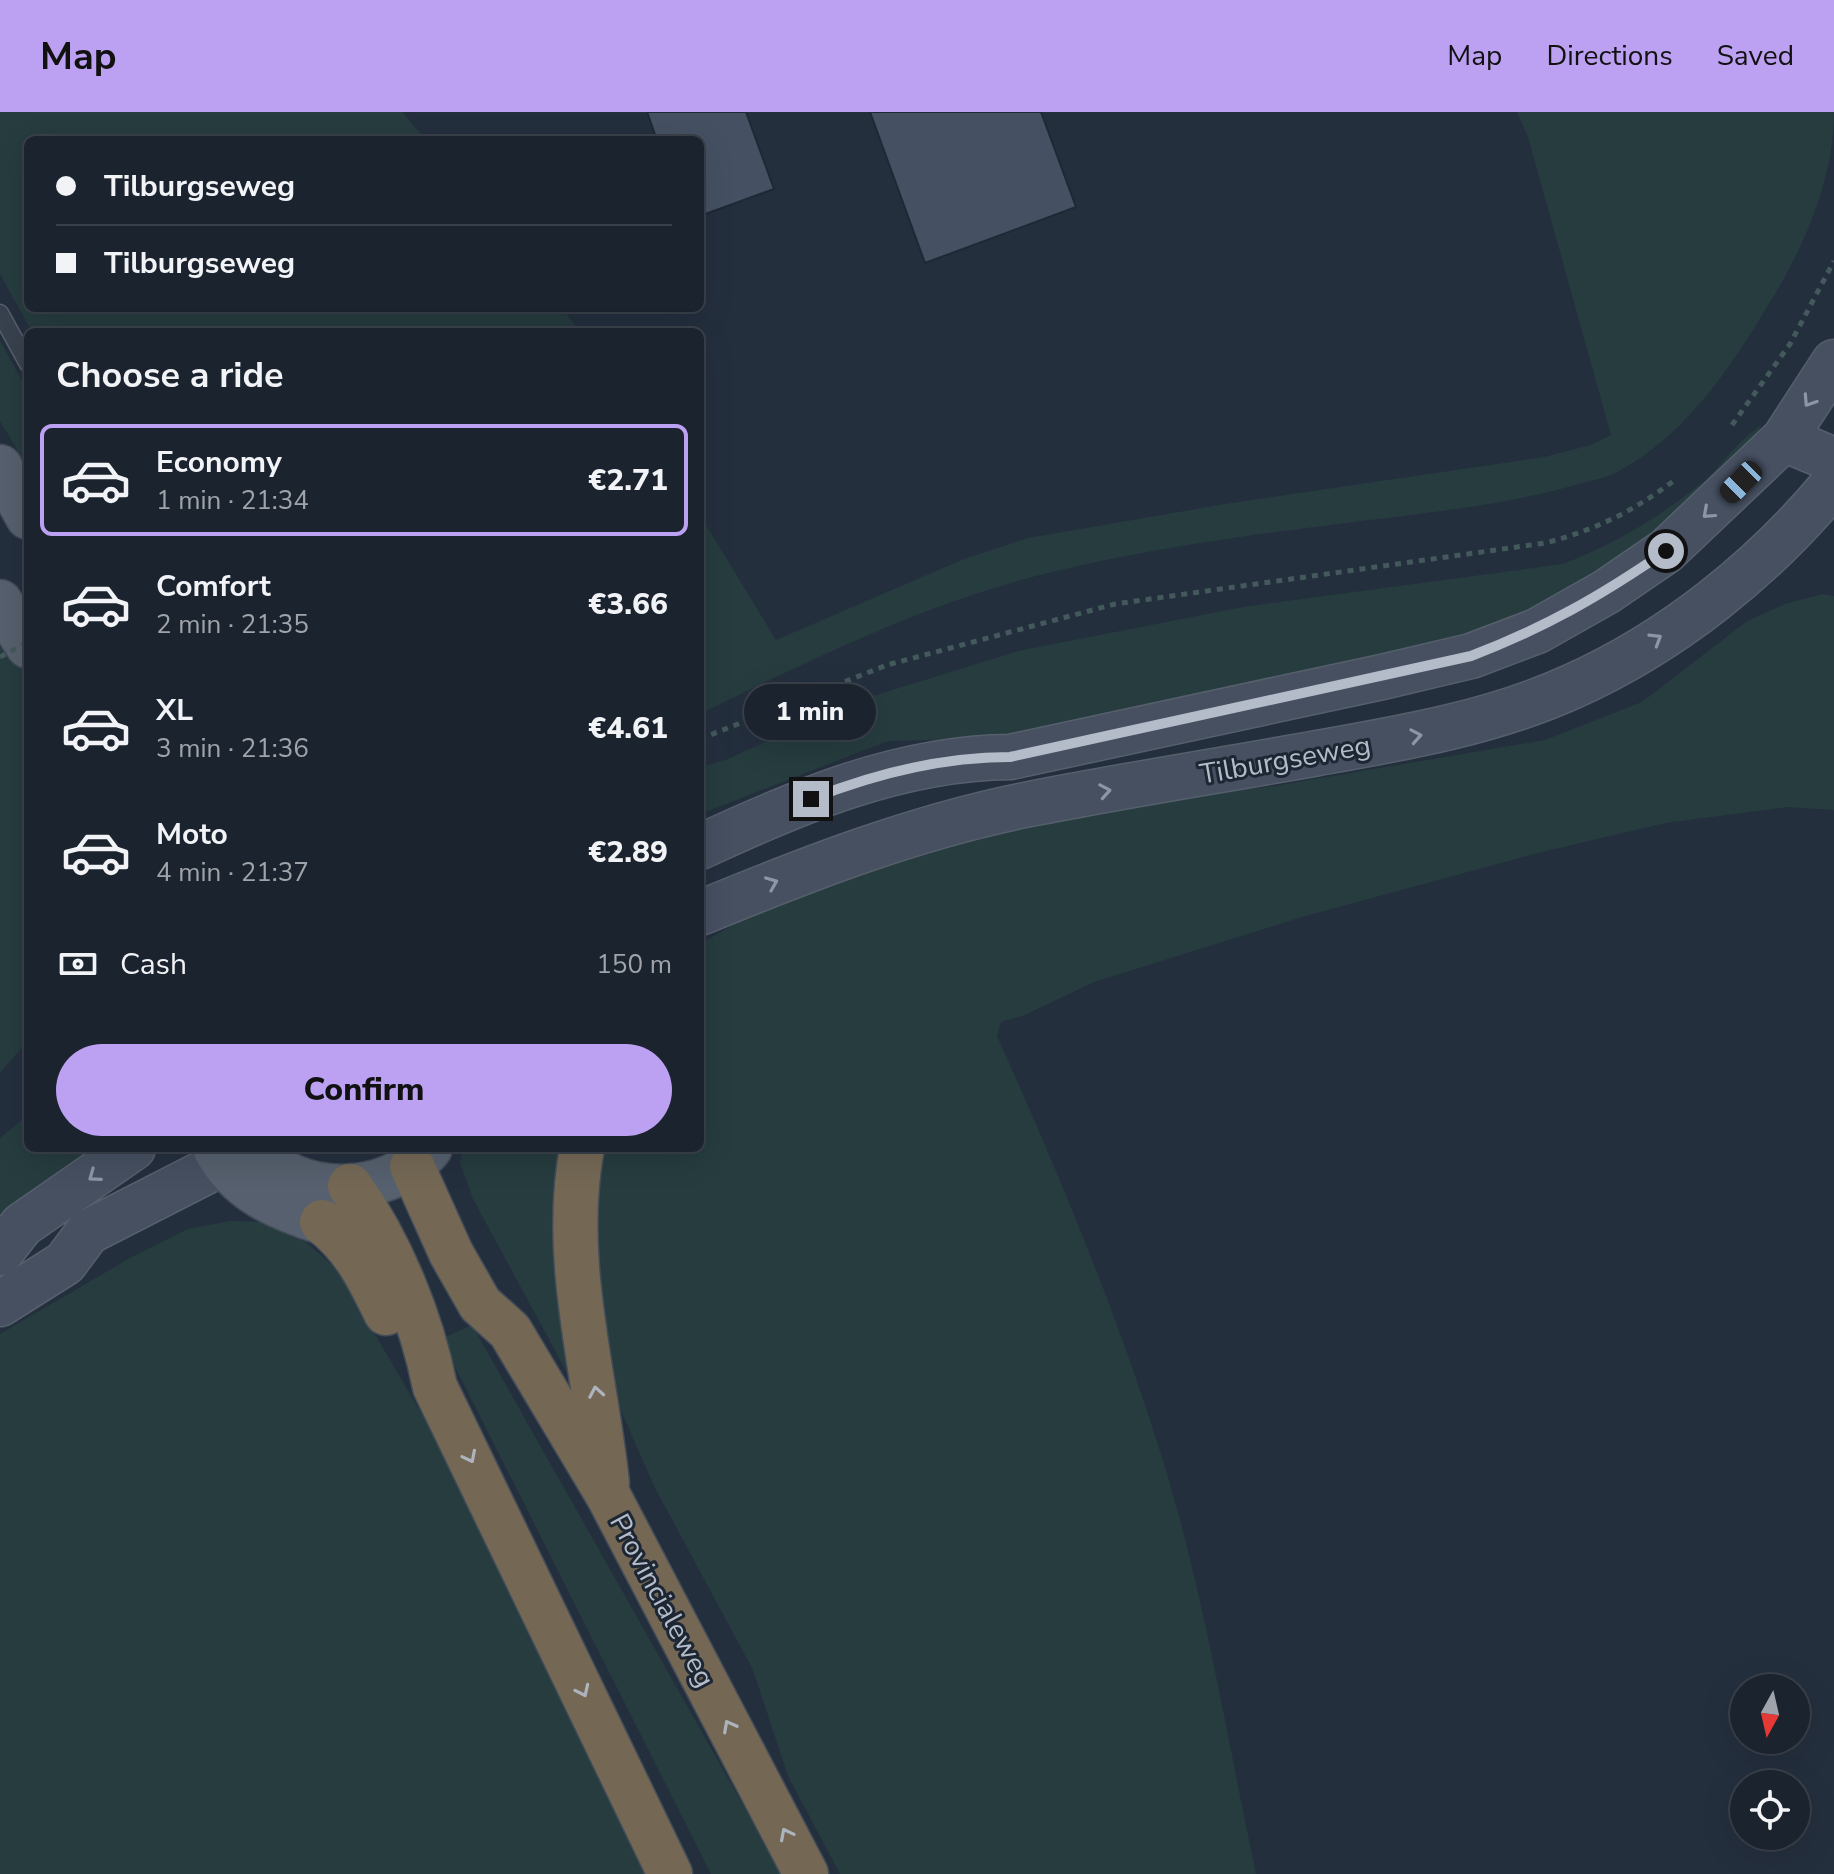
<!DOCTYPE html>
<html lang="en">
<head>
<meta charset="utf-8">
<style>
	body { margin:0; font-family:"Nunito Sans",sans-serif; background:#242b36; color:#f1f3f6; height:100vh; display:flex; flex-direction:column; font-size:30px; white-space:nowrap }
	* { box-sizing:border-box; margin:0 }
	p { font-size:26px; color:#a0a4aa }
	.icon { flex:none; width:44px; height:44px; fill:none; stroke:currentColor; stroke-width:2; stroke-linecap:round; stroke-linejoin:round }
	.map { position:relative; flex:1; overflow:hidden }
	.side { position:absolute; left:24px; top:216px; width:680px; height:824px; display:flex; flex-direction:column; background:#1b232e; border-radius:12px; box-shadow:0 8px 32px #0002,0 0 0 2px #39404a }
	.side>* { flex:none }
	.guide { position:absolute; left:24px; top:24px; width:680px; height:176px; border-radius:12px; box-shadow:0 8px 32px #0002,0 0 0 2px #39404a; display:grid; align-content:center; height:176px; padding:0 32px; background:#1b232e }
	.needle { width:52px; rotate:188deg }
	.fabs { position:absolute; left:1730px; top:1562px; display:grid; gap:16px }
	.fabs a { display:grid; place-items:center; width:80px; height:80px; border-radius:50%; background:#1b232e; box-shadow:0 8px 32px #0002,0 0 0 2px #39404a; font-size:40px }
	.end { position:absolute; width:36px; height:36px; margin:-18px; border:10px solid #b4bcc9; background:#111; box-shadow:0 0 0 4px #111 }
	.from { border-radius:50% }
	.bubble { position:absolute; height:56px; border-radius:28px; background:#1b232e; box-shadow:0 8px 32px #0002,0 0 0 2px #39404a; font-size:26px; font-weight:800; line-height:56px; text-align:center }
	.car { position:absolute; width:24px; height:48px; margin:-24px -12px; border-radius:10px; box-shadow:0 0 6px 2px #0007; background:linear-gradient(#222 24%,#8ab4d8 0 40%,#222 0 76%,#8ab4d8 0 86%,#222 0) }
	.guide b { display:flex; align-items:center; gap:28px; height:76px; font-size:30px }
	.guide b+b { border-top:2px solid #39404a }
	.guide i { width:20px; height:20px; background:#f1f3f6 }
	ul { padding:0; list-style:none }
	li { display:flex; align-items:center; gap:24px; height:112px; margin:0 16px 12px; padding:0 16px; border:4px solid transparent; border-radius:12px }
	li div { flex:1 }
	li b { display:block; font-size:30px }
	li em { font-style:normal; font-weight:800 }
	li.active { border-color:#bca0f2 }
	li>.icon { width:72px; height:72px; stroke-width:1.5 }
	h2 { padding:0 32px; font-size:36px; line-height:96px }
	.pay { display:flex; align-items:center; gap:20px; height:88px; padding:0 32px; font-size:30px }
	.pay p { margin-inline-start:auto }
	.primary-button { display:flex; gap:16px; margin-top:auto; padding:16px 32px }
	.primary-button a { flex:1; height:92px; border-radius:48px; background:#bca0f2; color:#111; font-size:32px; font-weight:800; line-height:92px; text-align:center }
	header { display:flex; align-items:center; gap:48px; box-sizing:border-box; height:112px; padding:0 40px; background:#bca0f2; color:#111 }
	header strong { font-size:38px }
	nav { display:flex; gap:44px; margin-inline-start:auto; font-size:28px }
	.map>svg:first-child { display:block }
</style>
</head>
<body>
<header>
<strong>Map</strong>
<nav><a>Map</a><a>Directions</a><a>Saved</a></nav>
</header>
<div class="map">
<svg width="1834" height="1762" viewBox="0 0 1834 1762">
	<rect width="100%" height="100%" fill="#242f3e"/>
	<path fill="#263c3f" d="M 0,0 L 402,0 L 426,28 L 28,28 L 28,196 L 562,196 L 580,220 L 32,220 L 0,162 Z
		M 1517,0 L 1834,0 C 1834,69 1803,137 1767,195 C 1730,257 1684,324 1619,359 C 1607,366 1592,368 1579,372 C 1516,390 1451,398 1387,406 C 1281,419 1173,432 1069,456 C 935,486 823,542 700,602 L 700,403 L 776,528 L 964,447 L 1028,426 L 1225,392 L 1544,345 L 1591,333 L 1611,323 L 1528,25 Z
		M 0,228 L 28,280 L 28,356 L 0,309 Z
		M 1761,314 L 1758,323 L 1709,378 L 1602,469 L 1468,532 L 1013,626 L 888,629 L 700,702 L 700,655 L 726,648 L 844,593 L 1018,539 L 1243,495 L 1563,452 C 1615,432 1660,405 1703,370 C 1723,353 1738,327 1761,314 Z
		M 1823,482 L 1834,484 L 1834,698 L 1788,695 L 1665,711 L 1538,741 L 1302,805 L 1094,870 L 1025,903 L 1001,910 L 997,924 C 1062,1068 1122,1213 1168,1365 C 1206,1494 1228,1630 1256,1762 L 840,1762 L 788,1664 L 753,1558 L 654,1374 L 618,1292 L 594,1166 L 600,1036 L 700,1036 L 700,832 L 755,800 L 828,768 L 1033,702 L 1274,674 L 1545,628 L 1642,590 L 1747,509 L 1785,492 Z
		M 0,521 L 28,568 L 28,929 L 0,961 Z
		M 28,1003 L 28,1036 L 104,1036 L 0,1111 L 0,1026 Z
		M 463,1036 L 566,1036 L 590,1303 L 473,1087 L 460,1051 Z
		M 230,1109 L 262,1110 L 301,1126 L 336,1156 L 437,1328 L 654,1762 L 0,1762 L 0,1222 L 130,1146 L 188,1117 Z
		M 472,1213 L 782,1762 L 711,1762 L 441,1227 Z"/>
	<path fill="#455162" stroke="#1f2835" stroke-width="2" d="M 647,0 L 746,0 L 774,77 L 700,104 L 700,28 L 657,28 Z
		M 870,0 L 1041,0 L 1076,95 L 925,151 Z"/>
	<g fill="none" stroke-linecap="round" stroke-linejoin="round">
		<g stroke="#565f6c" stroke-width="19">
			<path id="lane" d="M 0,201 L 28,252"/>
		</g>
		<g stroke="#565f6c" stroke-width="47">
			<path id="secondary" d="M 1784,327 L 1834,348
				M 700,735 C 799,689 900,646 1010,645 L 1382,565 L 1471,544 L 1537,519 L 1606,480 L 1666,439 L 1784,327 L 1834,250
				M 700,801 C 807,757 917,714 1030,692 C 1126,673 1223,658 1318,641 C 1403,626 1491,611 1571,575 C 1672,530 1764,456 1834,371
				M 0,1141 L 22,1113 L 133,1036
				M 0,1192 L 65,1151 L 88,1120 L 223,1051"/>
		</g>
		<g stroke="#414a57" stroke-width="47">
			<path id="primary" d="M 0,355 L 28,405
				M 0,490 L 28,534
				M 215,1036 C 237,1079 278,1096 322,1110
				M 255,1036 C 295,1088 389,1087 430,1036"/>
		</g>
		<g stroke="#434c59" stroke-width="47">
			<path id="highway" d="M 582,1036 C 561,1148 595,1260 607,1371
				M 412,1054 L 451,1141 L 480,1192 L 510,1219 L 609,1385 L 806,1762
				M 350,1074 C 391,1132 421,1205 435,1275 L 670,1762
				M 322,1110 C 353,1133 369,1166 386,1201"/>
		</g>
		<path stroke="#44595c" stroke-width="5" stroke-dasharray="6 6" stroke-linecap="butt" d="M 1732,313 L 1790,232 L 1834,149
			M 700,627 L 887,553 L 1115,492 L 1545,431 C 1596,418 1634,399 1676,367"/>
		<use href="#lane" stroke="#38414e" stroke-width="16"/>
		<use href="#secondary" stroke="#465061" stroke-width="44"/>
		<use href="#primary" stroke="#56606e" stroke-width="44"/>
		<use href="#highway" stroke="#746855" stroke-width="44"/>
		<path stroke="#44595c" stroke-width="5" stroke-dasharray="6 6" stroke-linecap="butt" d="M 0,545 L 28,530"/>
	</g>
	<defs><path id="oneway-chevron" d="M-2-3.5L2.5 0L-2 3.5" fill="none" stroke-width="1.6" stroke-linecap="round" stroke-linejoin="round" transform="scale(2)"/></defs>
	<g stroke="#8e96a5">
		<use href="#oneway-chevron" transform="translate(1809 289) rotate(123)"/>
		<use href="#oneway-chevron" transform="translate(1708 401) rotate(138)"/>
		<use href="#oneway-chevron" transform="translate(1656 527) rotate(-32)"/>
		<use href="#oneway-chevron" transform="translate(1416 624) rotate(-10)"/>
		<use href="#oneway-chevron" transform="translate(1105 679) rotate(-10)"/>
		<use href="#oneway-chevron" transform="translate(772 771) rotate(-22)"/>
		<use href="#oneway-chevron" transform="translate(94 1064) rotate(144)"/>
	</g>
	<g stroke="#aeb4bd">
		<use href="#oneway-chevron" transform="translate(596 1280) rotate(-100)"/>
		<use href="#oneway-chevron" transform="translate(470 1345) rotate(63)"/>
		<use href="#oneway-chevron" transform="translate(583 1579) rotate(65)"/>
		<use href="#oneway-chevron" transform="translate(729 1614) rotate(-118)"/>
		<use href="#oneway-chevron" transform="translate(786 1722) rotate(-117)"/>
	</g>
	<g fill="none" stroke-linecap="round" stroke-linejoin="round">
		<path stroke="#b4bcc9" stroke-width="10" d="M 811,687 C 874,662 942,645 1010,645 L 1471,544 C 1546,515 1599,485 1666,439"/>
	</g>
	<g text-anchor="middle" stroke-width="6" stroke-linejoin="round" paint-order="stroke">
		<g font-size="28" fill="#b4bcc9" stroke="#1d2633">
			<text transform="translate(1285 647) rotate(-10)" y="10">Tilburgseweg</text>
			<text transform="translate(663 1488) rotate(62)" y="10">Provincialeweg</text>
		</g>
	</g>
</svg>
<div class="fabs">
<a><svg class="needle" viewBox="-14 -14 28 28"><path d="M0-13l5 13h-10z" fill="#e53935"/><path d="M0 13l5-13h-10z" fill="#a0a4aa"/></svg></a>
<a><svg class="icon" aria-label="locate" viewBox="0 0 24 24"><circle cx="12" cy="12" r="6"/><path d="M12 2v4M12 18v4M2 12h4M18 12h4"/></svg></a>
</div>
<i class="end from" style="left:1666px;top:439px"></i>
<i class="end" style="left:811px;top:687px"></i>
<div class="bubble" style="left:744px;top:572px;width:132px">1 min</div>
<i class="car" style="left:1741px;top:370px;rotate:225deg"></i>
<div class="guide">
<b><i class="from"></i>Tilburgseweg</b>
<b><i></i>Tilburgseweg</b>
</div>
<section class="side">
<h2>Choose a ride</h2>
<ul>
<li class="active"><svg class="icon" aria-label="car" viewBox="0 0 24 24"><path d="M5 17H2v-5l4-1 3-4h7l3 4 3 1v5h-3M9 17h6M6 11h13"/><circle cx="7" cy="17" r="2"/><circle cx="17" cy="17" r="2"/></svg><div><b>Economy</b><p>1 min · 21:34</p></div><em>€2.71</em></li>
<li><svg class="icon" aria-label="car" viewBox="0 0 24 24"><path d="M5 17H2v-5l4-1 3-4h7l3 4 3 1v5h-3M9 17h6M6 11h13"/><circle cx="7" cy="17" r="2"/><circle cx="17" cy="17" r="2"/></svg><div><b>Comfort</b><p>2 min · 21:35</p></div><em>€3.66</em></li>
<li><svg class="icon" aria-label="car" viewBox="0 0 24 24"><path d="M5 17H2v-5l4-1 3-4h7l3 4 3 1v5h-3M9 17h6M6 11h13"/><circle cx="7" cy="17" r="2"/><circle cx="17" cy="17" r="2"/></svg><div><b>XL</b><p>3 min · 21:36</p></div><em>€4.61</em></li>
<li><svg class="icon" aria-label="car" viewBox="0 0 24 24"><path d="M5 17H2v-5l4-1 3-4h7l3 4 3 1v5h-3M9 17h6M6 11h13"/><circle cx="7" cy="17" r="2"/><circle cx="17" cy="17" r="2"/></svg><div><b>Moto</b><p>4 min · 21:37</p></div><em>€2.89</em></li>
</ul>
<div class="pay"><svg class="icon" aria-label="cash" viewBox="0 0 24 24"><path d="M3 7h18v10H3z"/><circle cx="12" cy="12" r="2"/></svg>Cash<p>150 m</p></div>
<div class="primary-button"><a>Confirm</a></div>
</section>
</div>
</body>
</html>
